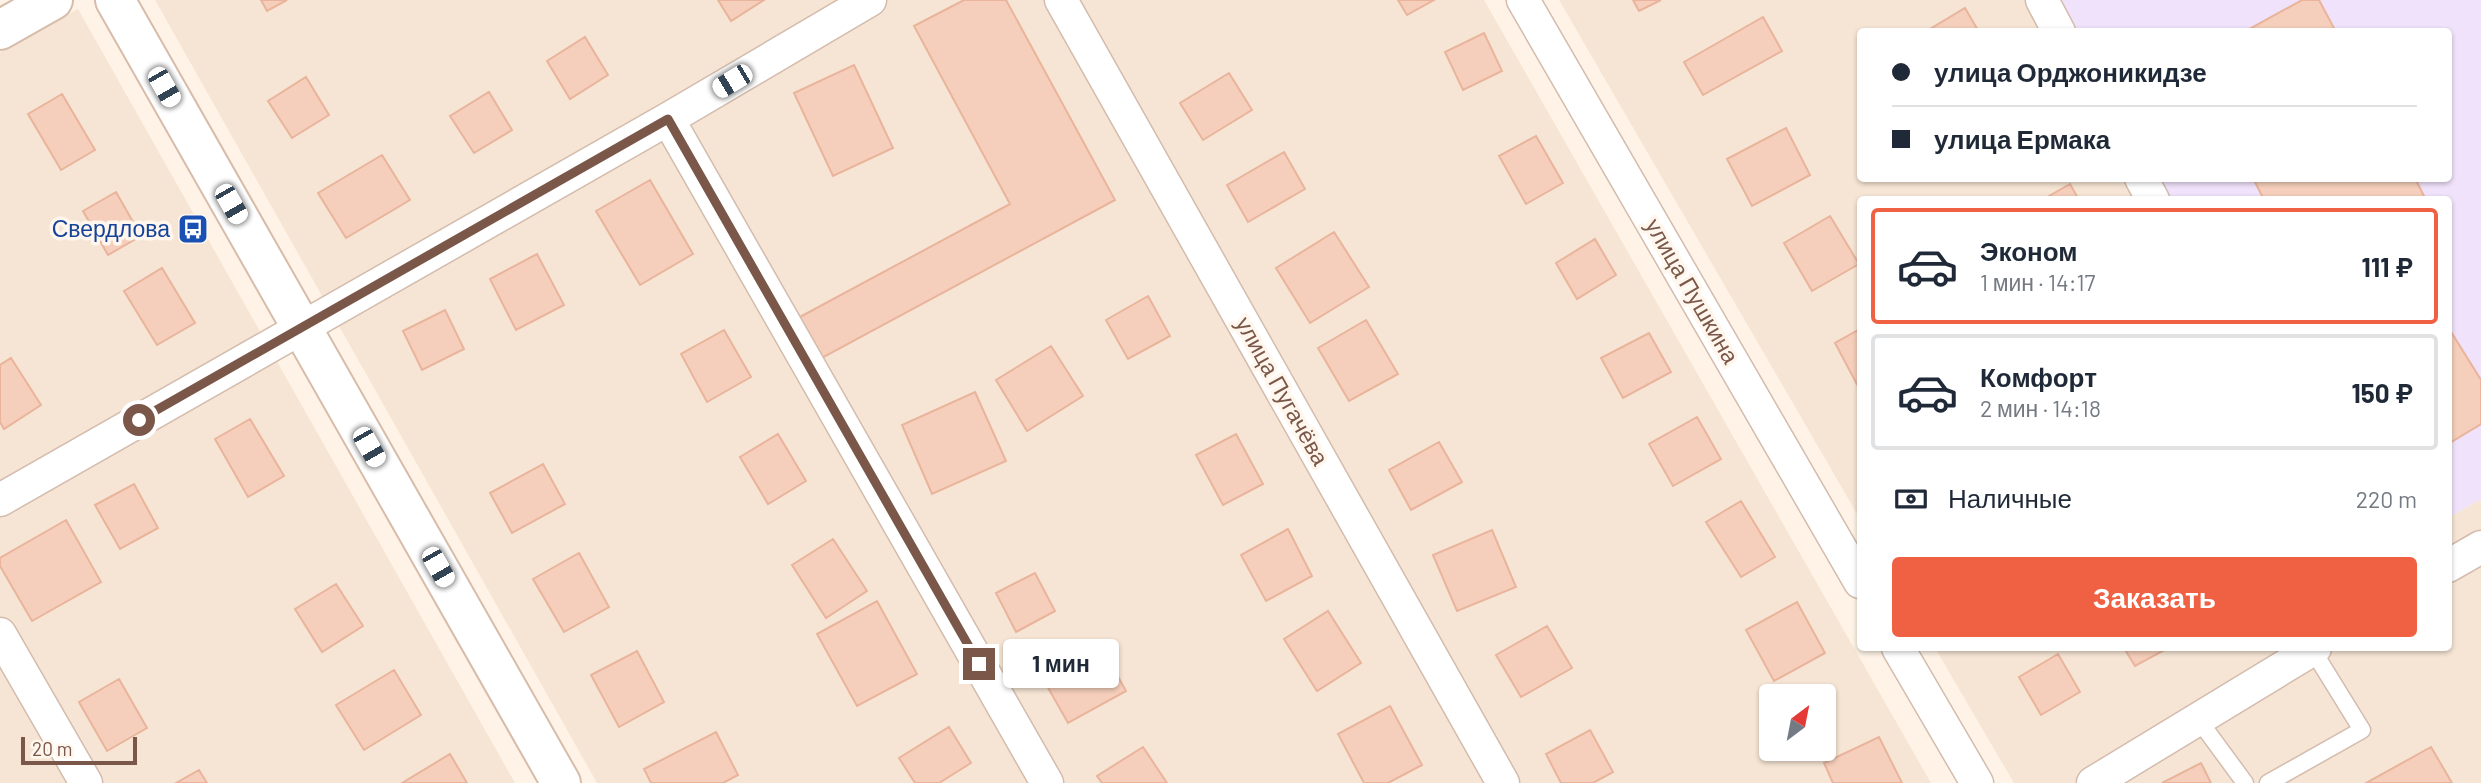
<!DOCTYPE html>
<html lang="ru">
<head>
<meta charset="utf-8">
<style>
	body { margin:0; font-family:Barlow,sans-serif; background:#f2f2f3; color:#1f2937; height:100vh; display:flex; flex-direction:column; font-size:26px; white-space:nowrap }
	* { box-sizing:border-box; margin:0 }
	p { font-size:23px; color:#747a83 }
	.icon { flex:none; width:38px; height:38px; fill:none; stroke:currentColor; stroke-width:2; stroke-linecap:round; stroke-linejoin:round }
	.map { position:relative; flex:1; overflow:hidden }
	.sheet { position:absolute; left:1857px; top:196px; width:595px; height:455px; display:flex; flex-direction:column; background:#fff; border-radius:7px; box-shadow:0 2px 5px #0004 }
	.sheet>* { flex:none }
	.guide { position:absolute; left:1857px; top:28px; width:595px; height:154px; border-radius:7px; box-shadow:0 2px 5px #0004; display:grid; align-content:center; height:154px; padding:0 35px; background:#fff }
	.needle { width:46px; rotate:32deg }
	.buttons { position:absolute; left:1759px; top:684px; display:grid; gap:14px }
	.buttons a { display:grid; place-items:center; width:77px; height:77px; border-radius:7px; background:#fff; box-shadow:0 2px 5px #0004; font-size:35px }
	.scale { position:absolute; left:21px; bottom:18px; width:116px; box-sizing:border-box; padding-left:7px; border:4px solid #7a5748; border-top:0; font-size:19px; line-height:24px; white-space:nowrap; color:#7a5748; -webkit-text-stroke:5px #fff7ee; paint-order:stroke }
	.end { position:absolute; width:32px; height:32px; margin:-16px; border:9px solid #7a5748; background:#fff; box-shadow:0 0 0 4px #fff }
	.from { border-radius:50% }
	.bubble { position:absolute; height:49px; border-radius:7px; background:#fff; box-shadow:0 2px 5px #0004; font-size:23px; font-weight:700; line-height:49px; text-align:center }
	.car { position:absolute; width:21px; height:42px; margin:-21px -10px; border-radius:9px; box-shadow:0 0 5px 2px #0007; background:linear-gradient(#fff 24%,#345 0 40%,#fff 0 76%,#345 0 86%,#fff 0) }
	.guide b { display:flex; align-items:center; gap:24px; height:66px; font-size:26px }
	.guide b+b { border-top:2px solid #e0e1e3 }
	.guide i { width:18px; height:18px; background:#1f2937 }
	ul { padding:12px 0 0; list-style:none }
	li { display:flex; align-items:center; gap:21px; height:116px; margin:0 14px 10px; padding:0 21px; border:4px solid #e0e1e3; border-radius:7px }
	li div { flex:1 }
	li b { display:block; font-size:26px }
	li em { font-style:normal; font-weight:700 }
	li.active { border-color:#f06043 }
	li>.icon { width:63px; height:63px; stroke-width:1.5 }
	.pay { display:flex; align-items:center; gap:18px; height:77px; padding:0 35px; font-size:26px }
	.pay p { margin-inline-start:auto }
	.action { display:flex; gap:14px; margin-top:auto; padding:14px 35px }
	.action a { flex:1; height:80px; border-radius:7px; background:#f06043; color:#fff; font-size:28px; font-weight:700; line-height:80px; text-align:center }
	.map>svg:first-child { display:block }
</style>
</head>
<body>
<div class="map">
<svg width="2481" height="783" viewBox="0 0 2481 783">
	<rect width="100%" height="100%" fill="#fef3e6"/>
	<path fill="#f6e5d4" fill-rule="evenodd" d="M 155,0 L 1484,0 L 1931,783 L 597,783 ZM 1771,696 L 1824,696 L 1824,749 L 1771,749 Z
		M 1559,0 L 2047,0 L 2065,31 L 1860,32 L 1860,178 L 2147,179 L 2159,199 L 1860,200 L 1860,519 Z
		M 78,9 L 515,783 L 0,783 L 0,52 Z
		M 2481,499 L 2481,783 L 2014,783 L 1935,648 L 2448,648 L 2448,518 Z"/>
	<path fill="#f0e2fa" d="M 2047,0 L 2481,0 L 2481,499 L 2448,518 L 2448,200 L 2159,199 L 2147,179 L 2448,178 L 2448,32 L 2065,31 Z"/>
	<path fill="#f5cfbb" stroke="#e9b49b" stroke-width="2" d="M 261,0 L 287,0 L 267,11 Z
		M 718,0 L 764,0 L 731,21 Z
		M 964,0 L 1006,0 L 1115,200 L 820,359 L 798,318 L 1010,204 L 914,26 Z
		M 1398,0 L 1434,0 L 1407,15 Z
		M 1633,0 L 1661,0 L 1639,11 Z
		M 2302,0 L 2319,0 L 2336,32 L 2244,32 Z
		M 1965,8 L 1979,32 L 1925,32 Z
		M 1763,17 L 1782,51 L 1703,95 L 1684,62 Z
		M 1484,33 L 1502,71 L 1463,90 L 1445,52 Z
		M 585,37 L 608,75 L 570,99 L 547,61 Z
		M 854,65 L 893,148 L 833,176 L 794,93 Z
		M 1229,73 L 1252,110 L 1203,140 L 1180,103 Z
		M 306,77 L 329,115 L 292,138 L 268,101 Z
		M 489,92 L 512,130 L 474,153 L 450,116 Z
		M 62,94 L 95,150 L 61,170 L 28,114 Z
		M 1786,128 L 1810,175 L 1752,206 L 1727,159 Z
		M 1536,136 L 1563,183 L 1526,204 L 1499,156 Z
		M 1284,152 L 1305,189 L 1248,222 L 1227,185 Z
		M 382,155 L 410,200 L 346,238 L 318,193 Z
		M 2253,178 L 2415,178 L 2426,200 L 2264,200 Z
		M 650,180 L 693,254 L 640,285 L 596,211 Z
		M 2070,184 L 2079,200 L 2042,200 Z
		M 116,192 L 141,236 L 108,255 L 83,211 Z
		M 1830,216 L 1859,264 L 1812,291 L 1784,243 Z
		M 1334,232 L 1369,287 L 1310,323 L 1276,268 Z
		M 1595,239 L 1616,275 L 1577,299 L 1556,263 Z
		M 537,254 L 564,305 L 516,330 L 490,279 Z
		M 162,268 L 195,323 L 157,345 L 124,291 Z
		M 1148,296 L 1170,336 L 1128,359 L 1106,320 Z
		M 445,310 L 464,349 L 422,370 L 403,331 Z
		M 1366,320 L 1398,374 L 1349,401 L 1318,348 Z
		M 2448,327 L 2481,380 L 2481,424 L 2448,444 Z
		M 1860,329 L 1860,390 L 1835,343 Z
		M 724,330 L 751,377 L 707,402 L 681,354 Z
		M 1649,333 L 1671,372 L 1623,398 L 1601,358 Z
		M 1051,346 L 1083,396 L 1027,431 L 996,380 Z
		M 11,358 L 41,405 L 4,429 L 0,422 L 0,365 Z
		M 975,392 L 1006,461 L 932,494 L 902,425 Z
		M 1697,417 L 1721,459 L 1673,486 L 1649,444 Z
		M 250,419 L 284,476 L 248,497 L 215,439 Z
		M 778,434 L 806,481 L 768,504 L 740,457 Z
		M 1236,434 L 1263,484 L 1223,505 L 1196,455 Z
		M 1439,442 L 1462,482 L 1411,510 L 1389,470 Z
		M 543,464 L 565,504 L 512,533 L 490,493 Z
		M 134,484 L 158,528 L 120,549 L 95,505 Z
		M 1741,501 L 1775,557 L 1741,577 L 1706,522 Z
		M 66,520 L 101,582 L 32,621 L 0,566 L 0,558 Z
		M 1288,529 L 1312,576 L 1266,601 L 1241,555 Z
		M 1492,530 L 1516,587 L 1457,611 L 1433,555 Z
		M 833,539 L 867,591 L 826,618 L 792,565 Z
		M 579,553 L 609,607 L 564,632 L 533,579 Z
		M 1035,573 L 1055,611 L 1016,632 L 996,593 Z
		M 336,584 L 363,626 L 322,652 L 295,609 Z
		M 877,601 L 917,674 L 857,706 L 817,634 Z
		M 1797,602 L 1825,653 L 1774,681 L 1746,630 Z
		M 1328,611 L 1361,663 L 1317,691 L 1284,639 Z
		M 1547,626 L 1572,668 L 1521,697 L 1496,655 Z
		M 2124,648 L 2168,648 L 2135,666 Z
		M 637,651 L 664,702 L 619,727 L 591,675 Z
		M 1105,653 L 1126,691 L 1068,723 L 1047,686 Z
		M 2058,654 L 2080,692 L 2041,715 L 2019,677 Z
		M 394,670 L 421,715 L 364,750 L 336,705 Z
		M 119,679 L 147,728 L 107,751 L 79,702 Z
		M 1390,706 L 1422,765 L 1388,783 L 1364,783 L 1338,734 Z
		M 949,727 L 971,763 L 939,783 L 915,783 L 899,758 Z
		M 1590,730 L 1613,772 L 1593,783 L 1561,783 L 1546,754 Z
		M 716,732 L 738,775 L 723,783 L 651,783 L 644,769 Z
		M 1879,737 L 1902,783 L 1833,783 L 1824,763 Z
		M 1143,747 L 1167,783 L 1102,783 L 1097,776 Z
		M 2431,747 L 2452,783 L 2366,783 Z
		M 450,754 L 467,783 L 402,783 Z
		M 2201,763 L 2211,783 L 2162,783 Z
		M 199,770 L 207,783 L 176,783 Z"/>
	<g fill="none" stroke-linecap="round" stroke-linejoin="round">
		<g stroke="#d3bcad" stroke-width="19">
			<path id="lane" d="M 2198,719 L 2245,783
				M 2268,783 L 2362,730 L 2312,649"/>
		</g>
		<g stroke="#d3bcad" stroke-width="35">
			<path id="street" d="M 1061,0 L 1503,783
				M 1523,0 L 1860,582
				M 2042,0 L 2059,32
				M 668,119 L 1047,783
				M 2141,178 L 2153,200
				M 0,500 L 668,119 L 870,0
				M 2448,566 L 2481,547
				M 0,634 L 86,783
				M 1898,648 L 1977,783
				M 2093,783 L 2315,648"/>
		</g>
		<g stroke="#d7bcaa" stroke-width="42">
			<path id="secondary" d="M 115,0 L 561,783
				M 0,30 L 53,0"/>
		</g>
		<use href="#lane" stroke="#fff" stroke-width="16"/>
		<use href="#street" stroke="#fff" stroke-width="32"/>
		<use href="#secondary" stroke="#fff" stroke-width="38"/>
	</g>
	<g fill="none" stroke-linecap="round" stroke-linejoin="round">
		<path stroke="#7a5748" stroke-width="9" d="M 139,420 L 668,119 L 979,664"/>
	</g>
	<defs>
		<g id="bus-square" transform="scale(1.575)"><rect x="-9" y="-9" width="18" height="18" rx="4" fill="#1a4fb4" stroke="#fff7ee"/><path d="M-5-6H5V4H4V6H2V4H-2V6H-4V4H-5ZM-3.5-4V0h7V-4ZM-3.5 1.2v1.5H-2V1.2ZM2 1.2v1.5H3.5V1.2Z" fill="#fff"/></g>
	</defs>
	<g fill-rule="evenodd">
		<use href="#bus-square" x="193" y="229"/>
	</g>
	<g text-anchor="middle" stroke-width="7" stroke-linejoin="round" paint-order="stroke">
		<g font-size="23" fill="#164399" stroke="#fff7ee" text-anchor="end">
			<text x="170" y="237">Свердлова</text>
		</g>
		<g font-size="23" fill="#7a5748" stroke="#fff7ee">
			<text transform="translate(1692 291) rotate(60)" y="8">улица Пушкина</text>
			<text transform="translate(1282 391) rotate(61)" y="8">улица Пугачёва</text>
		</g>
	</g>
</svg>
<div class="buttons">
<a><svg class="needle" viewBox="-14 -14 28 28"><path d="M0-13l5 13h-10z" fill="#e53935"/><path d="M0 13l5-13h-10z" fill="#747a83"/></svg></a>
</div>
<div class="scale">20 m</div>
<i class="end from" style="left:139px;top:420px"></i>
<i class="end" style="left:979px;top:664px"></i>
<div class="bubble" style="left:1003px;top:639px;width:116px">1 мин</div>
<i class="car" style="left:732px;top:81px;rotate:239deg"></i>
<i class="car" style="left:164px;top:87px;rotate:150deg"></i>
<i class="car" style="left:231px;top:204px;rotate:150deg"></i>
<i class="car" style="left:369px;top:447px;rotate:150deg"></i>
<i class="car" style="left:438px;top:567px;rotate:150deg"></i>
<div class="guide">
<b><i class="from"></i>улица Орджоникидзе</b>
<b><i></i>улица Ермака</b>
</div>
<section class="sheet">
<ul>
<li class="active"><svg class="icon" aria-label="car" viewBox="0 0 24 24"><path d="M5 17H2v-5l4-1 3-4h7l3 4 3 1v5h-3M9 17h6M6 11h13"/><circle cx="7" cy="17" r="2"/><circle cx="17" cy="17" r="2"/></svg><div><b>Эконом</b><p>1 мин · 14:17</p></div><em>111 ₽</em></li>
<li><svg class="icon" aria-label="car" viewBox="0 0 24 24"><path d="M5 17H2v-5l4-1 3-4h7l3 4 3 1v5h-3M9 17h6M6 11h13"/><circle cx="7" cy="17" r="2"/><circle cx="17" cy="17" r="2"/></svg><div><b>Комфорт</b><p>2 мин · 14:18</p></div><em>150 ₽</em></li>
</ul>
<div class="pay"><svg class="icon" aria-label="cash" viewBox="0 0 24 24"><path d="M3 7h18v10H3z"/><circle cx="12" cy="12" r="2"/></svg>Наличные<p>220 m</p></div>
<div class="action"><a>Заказать</a></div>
</section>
</div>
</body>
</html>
